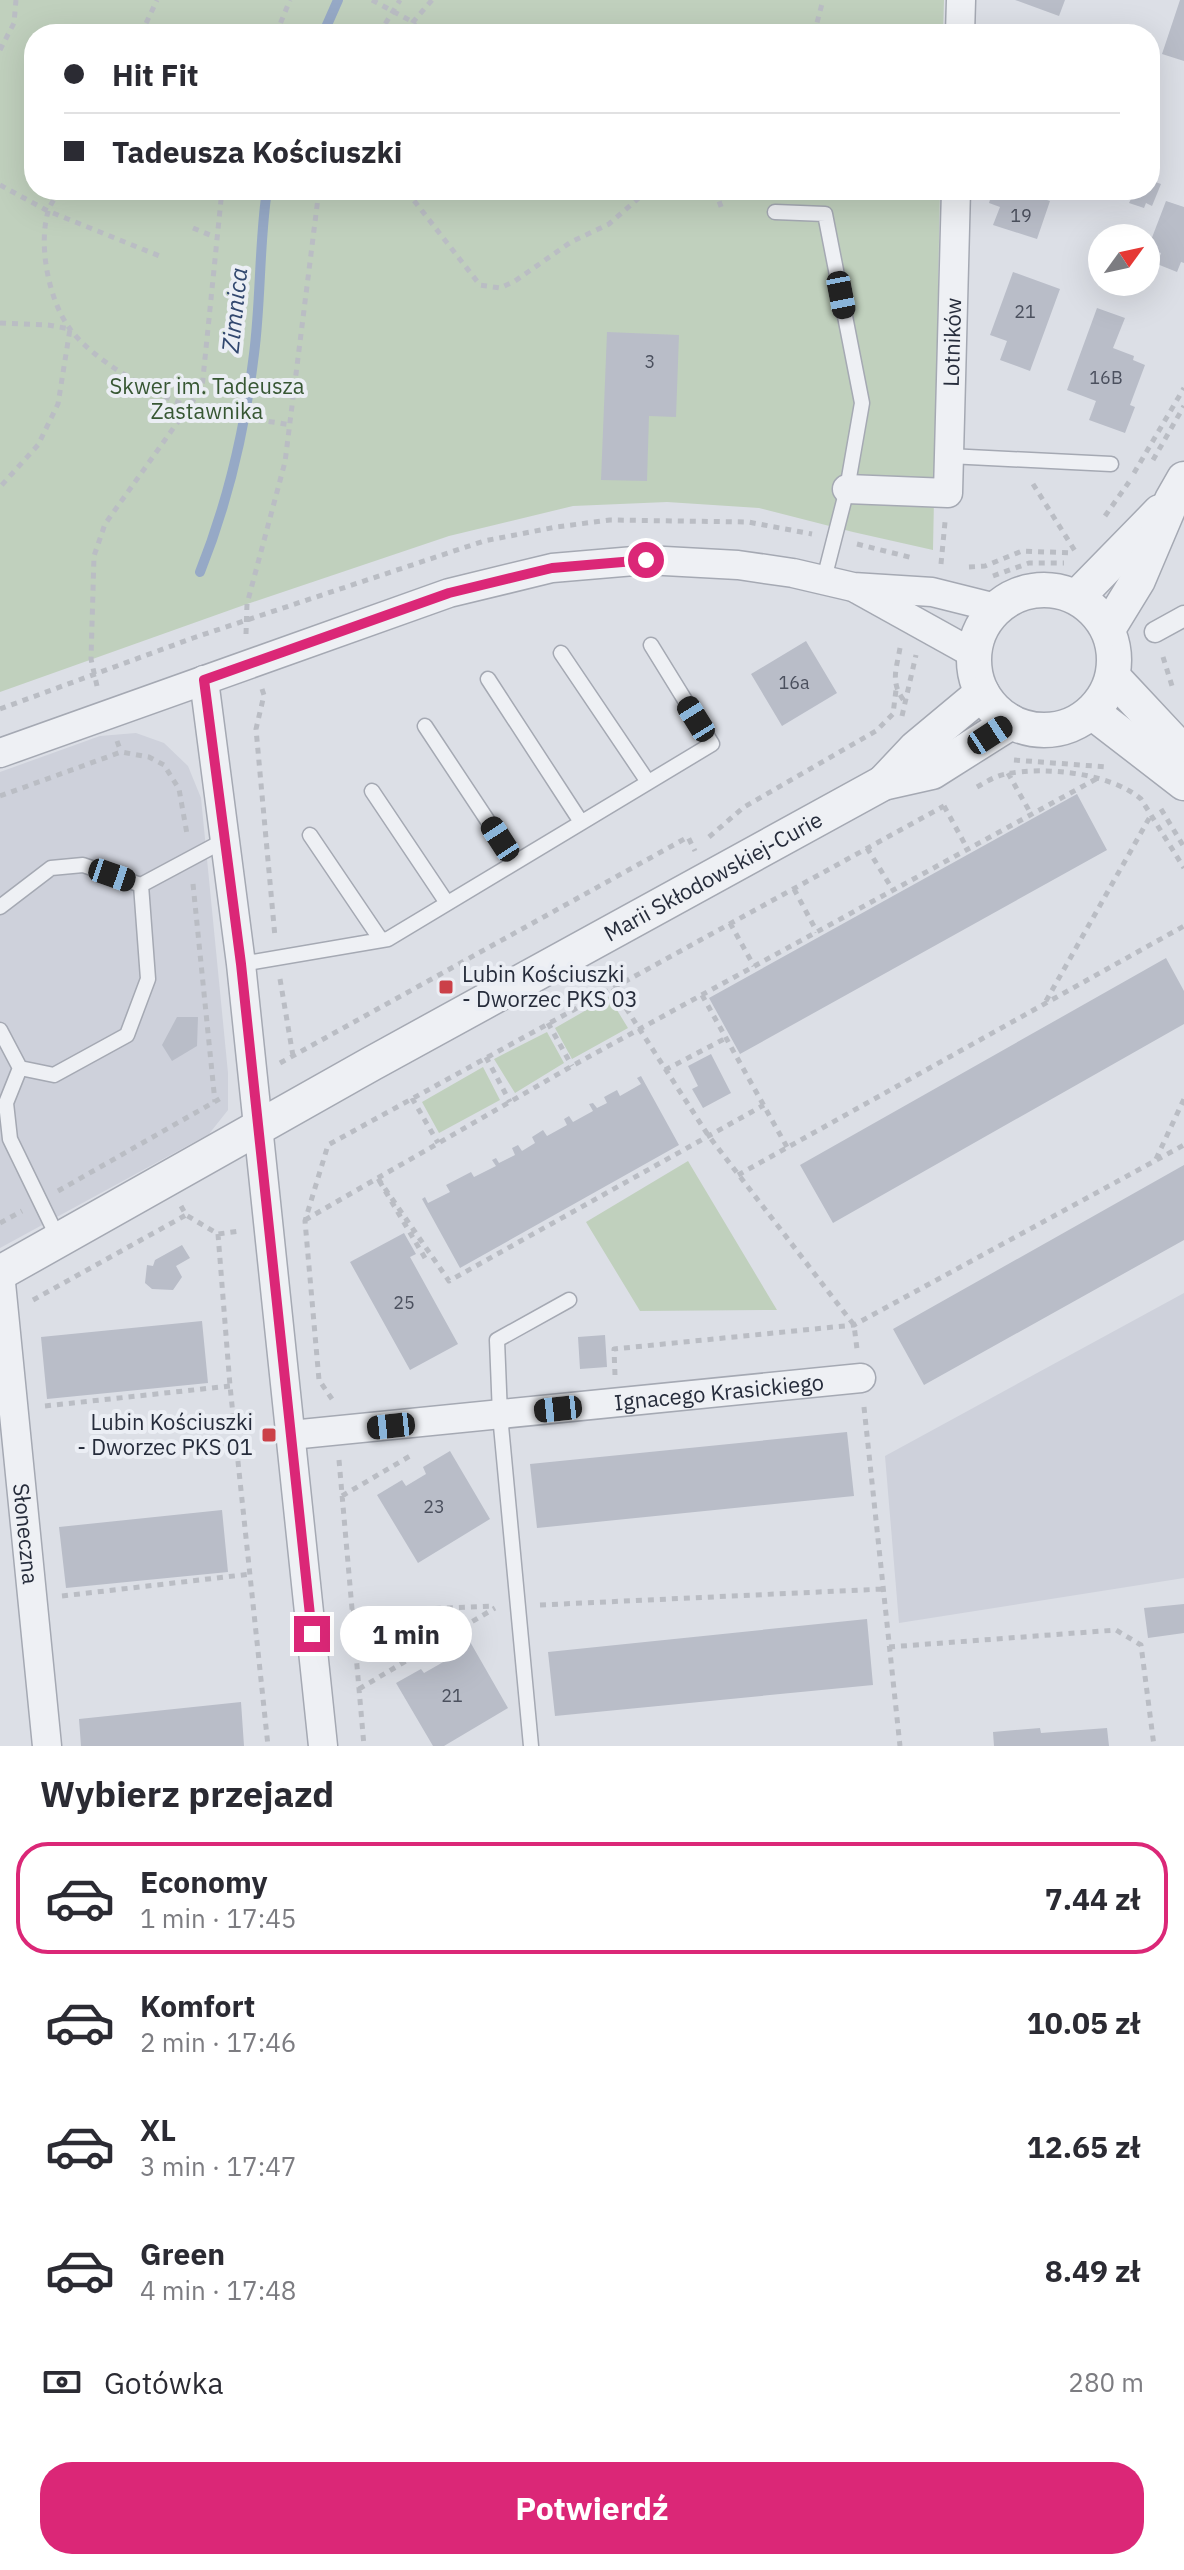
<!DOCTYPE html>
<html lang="pl">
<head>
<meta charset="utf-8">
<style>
	body { margin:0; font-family:"IBM Plex Sans",sans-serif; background:#f7f7f7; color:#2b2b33; height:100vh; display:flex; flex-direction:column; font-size:30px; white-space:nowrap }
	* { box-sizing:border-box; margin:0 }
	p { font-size:26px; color:#7c7c81 }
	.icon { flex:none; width:44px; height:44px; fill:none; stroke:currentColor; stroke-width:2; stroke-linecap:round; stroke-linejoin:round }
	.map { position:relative; height:1746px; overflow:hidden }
	.details { display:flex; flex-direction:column; background:#fff; flex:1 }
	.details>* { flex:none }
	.guide { position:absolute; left:24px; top:24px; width:1136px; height:176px; border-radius:32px; box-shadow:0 8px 32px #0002; display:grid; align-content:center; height:176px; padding:0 40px; background:#fff }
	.needle { width:52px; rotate:57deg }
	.buttons { position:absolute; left:1088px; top:224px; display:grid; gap:16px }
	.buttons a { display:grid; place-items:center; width:72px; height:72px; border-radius:50%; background:#fff; box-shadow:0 8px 32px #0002; font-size:40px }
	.end { position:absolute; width:36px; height:36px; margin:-18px; border:10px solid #db2777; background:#fff; box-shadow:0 0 0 4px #fff }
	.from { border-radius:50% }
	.bubble { position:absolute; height:56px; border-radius:28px; background:#fff; box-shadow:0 8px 32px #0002; font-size:26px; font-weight:700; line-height:56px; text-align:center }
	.car { position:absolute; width:24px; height:48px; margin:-24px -12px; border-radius:10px; box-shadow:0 0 6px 2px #0007; background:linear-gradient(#222 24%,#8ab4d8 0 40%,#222 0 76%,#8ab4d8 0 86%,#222 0) }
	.guide b { display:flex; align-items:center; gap:28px; height:76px; font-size:30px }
	.guide b+b { border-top:2px solid #e1e1e2 }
	.guide i { width:20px; height:20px; background:#2b2b33 }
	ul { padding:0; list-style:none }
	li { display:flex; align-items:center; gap:24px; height:112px; margin:0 16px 12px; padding:0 24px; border:4px solid transparent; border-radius:32px }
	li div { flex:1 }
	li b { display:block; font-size:30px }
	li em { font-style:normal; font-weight:700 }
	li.on { border-color:#db2777 }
	li>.icon { width:72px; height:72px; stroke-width:1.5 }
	h2 { padding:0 40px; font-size:36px; line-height:96px }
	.pay { display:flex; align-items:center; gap:20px; height:88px; padding:0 40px; font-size:30px }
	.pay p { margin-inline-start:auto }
	.cta { display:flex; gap:16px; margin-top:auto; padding:16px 40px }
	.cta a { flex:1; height:92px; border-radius:32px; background:#db2777; color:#fff; font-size:32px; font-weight:700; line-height:92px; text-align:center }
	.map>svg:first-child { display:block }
</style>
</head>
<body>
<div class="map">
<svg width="1184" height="1746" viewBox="0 0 1184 1746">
	<rect width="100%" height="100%" fill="#dcdfe6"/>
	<path fill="#ced1db" d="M 136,733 L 164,743 L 188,766 L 201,798 L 228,1073 L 228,1110 L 209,1134 L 0,1248 L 0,772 L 100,736 Z
		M 1184,1293 L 1184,1578 L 899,1623 L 885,1456 Z"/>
	<path fill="#c0d0bd" d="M 0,0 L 944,0 L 943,34 L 34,34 L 34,190 L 940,190 L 933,550 L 853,532 L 759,508 L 667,502 L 573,506 L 449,536 L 247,604 L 0,692 Z
		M 609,997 L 628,1028 L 572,1059 L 555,1028 Z
		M 547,1032 L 564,1063 L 515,1093 L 494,1059 Z
		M 483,1067 L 500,1100 L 439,1133 L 422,1102 Z
		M 688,1161 L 777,1310 L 640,1311 L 586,1222 Z"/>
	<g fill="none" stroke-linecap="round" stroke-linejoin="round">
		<path stroke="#96a9c6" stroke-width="10" d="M 323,34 L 338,0
			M 200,572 C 228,502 245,429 254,354 C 261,300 259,244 267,190"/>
	</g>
	<path fill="#b9bdc8" d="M 1015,0 L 1065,0 L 1059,16 Z
		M 1180,0 L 1184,0 L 1184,61 L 1162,54 Z
		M 1150,180 L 1161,184 L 1152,206 L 1146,203 L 1144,208 L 1129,203 L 1131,199 L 1108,190 L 1150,190 Z
		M 993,190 L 1017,190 L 1050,201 L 1037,239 L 993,225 L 1000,207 L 989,203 Z
		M 1166,201 L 1184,207 L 1184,263 L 1181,262 L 1177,272 L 1157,264 L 1161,253 L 1148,248 Z
		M 1013,272 L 1060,289 L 1030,371 L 1000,360 L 1007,341 L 990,335 Z
		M 1097,308 L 1125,318 L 1113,348 L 1134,356 L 1133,360 L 1145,365 L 1130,405 L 1135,407 L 1125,433 L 1089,420 L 1096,401 L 1067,390 Z
		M 607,332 L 679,335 L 676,417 L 649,416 L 647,481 L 601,480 Z
		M 806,641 L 837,693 L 782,726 L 751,674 Z
		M 1077,794 L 1107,850 L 740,1054 L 709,998 Z
		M 1166,958 L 1184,991 L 1184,1024 L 833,1223 L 800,1165 Z
		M 177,1017 L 198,1017 L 197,1046 L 172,1061 L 162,1045 Z
		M 711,1054 L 731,1093 L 703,1108 L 692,1089 L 698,1086 L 688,1066 Z
		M 641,1076 L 679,1145 L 460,1268 L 422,1199 L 425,1197 L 428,1203 L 450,1192 L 446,1185 L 471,1172 L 474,1177 L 496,1166 L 492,1160 L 496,1158 L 499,1163 L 515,1155 L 512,1148 L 518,1145 L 522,1151 L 535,1143 L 532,1137 L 543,1130 L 547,1136 L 567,1125 L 564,1119 L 569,1116 L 573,1122 L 593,1111 L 589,1104 L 593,1103 L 597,1108 L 607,1103 L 604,1097 L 617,1090 L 620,1096 L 641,1084 L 637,1078 Z
		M 1184,1165 L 1184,1240 L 924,1385 L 893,1329 Z
		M 404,1233 L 416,1254 L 410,1257 L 458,1344 L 410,1370 L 350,1262 Z
		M 182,1245 L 190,1258 L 176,1266 L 182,1277 L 173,1290 L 152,1289 L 145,1283 L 147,1265 L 153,1266 L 155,1260 Z
		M 202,1321 L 208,1383 L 47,1399 L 41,1337 Z
		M 605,1335 L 607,1367 L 580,1369 L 578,1337 Z
		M 847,1432 L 854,1496 L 537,1528 L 530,1464 Z
		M 450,1451 L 490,1519 L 418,1563 L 377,1495 L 402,1480 L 406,1486 L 426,1474 L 423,1467 Z
		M 222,1510 L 228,1572 L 66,1588 L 59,1527 Z
		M 1184,1604 L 1184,1633 L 1148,1638 L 1144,1608 Z
		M 867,1619 L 873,1685 L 555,1716 L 548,1652 Z
		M 469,1640 L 508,1708 L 444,1746 L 433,1746 L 396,1683 L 421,1669 L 424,1673 L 445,1661 L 442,1656 Z
		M 241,1702 L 244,1746 L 81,1746 L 79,1719 Z
		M 1040,1728 L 1041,1733 L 1107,1728 L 1109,1746 L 994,1746 L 993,1732 Z"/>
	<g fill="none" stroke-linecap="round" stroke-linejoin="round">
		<g stroke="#a5a9b3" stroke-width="17">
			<path id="service" d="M 775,212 L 825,214 L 862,403 L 847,489 L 824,579
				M 949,456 L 1111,464
				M 561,653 L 648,782
				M 488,679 L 581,822
				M 425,726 L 515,862
				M 372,791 L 447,903
				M 310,835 L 381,940
				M 0,907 L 51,868 L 83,865 L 141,885 L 225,840
				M 241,964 L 388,939 L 712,744 L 651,645
				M 0,1030 L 20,1068 L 54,1075 L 127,1035 L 148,979 L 141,885
				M 20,1068 L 6,1103 L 10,1139 L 59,1240
				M 531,1746 L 500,1415 L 497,1340 L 569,1300"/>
		</g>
		<g stroke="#a5a9b3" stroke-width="23">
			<path id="pedestrian" d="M 1155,632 L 1184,616"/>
		</g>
		<g stroke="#a5a9b3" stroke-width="31">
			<g id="minor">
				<path d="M 960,34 L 961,0"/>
				<path id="s1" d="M 847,489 L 948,493 L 956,190"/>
				<path d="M 857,589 L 974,654"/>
				<path d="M 204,680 L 241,964 L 323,1746"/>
				<path d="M 0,753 L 449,593 L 552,568 L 646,560 L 738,565 L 793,573 L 853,587 L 932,592 L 996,608"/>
				<path id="s2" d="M 0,1273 L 47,1746"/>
				<path id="s3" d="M 291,1435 L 861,1378"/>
			</g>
		</g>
		<g stroke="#a5a9b3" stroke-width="37">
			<g id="tertiary">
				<circle cx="1044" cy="660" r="70"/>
				<path d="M 1077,597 L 1160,512"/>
				<path d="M 1108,629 L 1138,580 L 1172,500 L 1184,479"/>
				<path d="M 1113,677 L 1184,753"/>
				<path d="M 1092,712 L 1184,783"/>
				<path d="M 883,783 L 916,748 L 982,693"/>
				<path id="s4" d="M 0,1273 L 371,1064 L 883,783 L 932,772 L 1011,722"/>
			</g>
		</g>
		<path stroke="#babdc4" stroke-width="5" stroke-dasharray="6 6" stroke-linecap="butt" d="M 372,0 L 413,22 L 420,34
			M 141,34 L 157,0
			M 276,34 L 290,0
			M 379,34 L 400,0
			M 408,34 L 413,22 L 432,0
			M 814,34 L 823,0
			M 0,50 L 14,23 L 16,0
			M 0,185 L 48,211 L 162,257
			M 60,190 C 56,197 50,204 48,212 C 38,246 49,301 70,329 C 94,361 152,393 188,406 C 220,417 258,419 291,425
			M 409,190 L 412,198 L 480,285 L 500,288 L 515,281 L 571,242 L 609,224 L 648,190
			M 715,190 L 723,212
			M 193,228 L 217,238
			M 0,323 L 48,325 L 70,329 L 58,404 L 38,445 L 0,487
			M 1153,460 L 1184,406
			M 1134,473 L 1184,388
			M 1033,484 L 1075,551
			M 1105,516 L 1129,482
			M 857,544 L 913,558
			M 941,564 L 945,522
			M 969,567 L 985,566 L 1022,551 L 1072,553
			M 993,576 L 1029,563 L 1064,563
			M 246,634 L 247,604 L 285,462 L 319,190
			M 900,648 C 896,671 890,683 905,702
			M 1163,657 L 1173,689
			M 97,686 L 91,659 L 94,556 L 105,524 L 202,388 L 222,190
			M 262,689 L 264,695 L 256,729 L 275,937
			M 0,709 L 193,638 L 484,541 L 556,527 L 610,520 L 748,522 L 812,534
			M 902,716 L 916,655
			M 117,741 L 121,752
			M 1014,760 L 1107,767
			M 1008,773 L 1031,814
			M 977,787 C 986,782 995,776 1006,774 C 1044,766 1111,773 1141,799 L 1184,868
			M 0,796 L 121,752 L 149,757 L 164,765 L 179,789 L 187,834
			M 944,806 L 967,848
			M 1161,809 L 1184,847
			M 709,837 L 744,807 L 876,731 L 893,714 L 896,690
			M 867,848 L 893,890
			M 193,884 L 215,1102
			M 794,889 L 817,932
			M 730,923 L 754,966
			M 280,979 L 293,1056
			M 613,988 L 708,1135 L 854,1325 L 857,1349
			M 702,995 L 787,1147
			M 1046,1001 L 1151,815
			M 548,1023 L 572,1066
			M 486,1057 L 510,1102
			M 280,1063 L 688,837 L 695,851
			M 665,1070 L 726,1038
			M 412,1098 L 438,1143
			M 1156,1159 L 1184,1099
			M 738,1175 L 1184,926
			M 58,1191 L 223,1097
			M 181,1206 L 186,1215 L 218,1234 L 240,1231
			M 305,1220 L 572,1066 L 1096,779
			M 0,1223 L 22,1211
			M 218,1234 L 230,1386 L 268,1746
			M 425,1258 L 377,1177 L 449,1281 L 764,1105
			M 33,1300 L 186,1215
			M 615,1375 L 614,1349 L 854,1325 L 1184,1145
			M 332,1399 L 319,1380 L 305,1221 L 328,1145 L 944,806
			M 45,1406 L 230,1386
			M 864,1407 L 900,1746
			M 339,1460 L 364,1746
			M 342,1496 L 410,1456
			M 62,1596 L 251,1574
			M 540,1605 L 883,1589
			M 389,1610 L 417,1654
			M 351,1612 L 494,1606
			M 889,1647 L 1116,1630 L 1141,1645 L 1154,1746
			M 359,1689 L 495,1608"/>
		<use href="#service" stroke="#eef0f4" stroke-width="14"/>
		<use href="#pedestrian" stroke="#eef0f4" stroke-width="20"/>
		<use href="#minor" stroke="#eef0f4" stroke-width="28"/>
		<use href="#tertiary" stroke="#eef0f4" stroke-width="34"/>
	</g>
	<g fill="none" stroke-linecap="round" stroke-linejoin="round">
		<path stroke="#db2777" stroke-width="10" d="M 312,1634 L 241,964 L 204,680 L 449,593 L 552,568 L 646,560"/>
	</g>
	<g fill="#cb4048" stroke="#ebeef4" stroke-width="3">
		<rect x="438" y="979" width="16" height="16" rx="4"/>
		<rect x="261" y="1427" width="16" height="16" rx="4"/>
	</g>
	<g text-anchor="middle" stroke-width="8" stroke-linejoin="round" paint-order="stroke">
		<g font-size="18" fill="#4b505e">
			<text x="1021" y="222">19</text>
			<text x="1025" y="318">21</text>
			<text x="650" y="368">3</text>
			<text x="1106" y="384">16B</text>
			<text x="794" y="689">16a</text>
			<text x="404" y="1309">25</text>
			<text x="434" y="1513">23</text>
			<text x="452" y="1702">21</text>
		</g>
		<g font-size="22" fill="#262c3b" stroke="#ebeef4">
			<text dy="8" stroke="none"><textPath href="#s1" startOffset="252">Lotników</textPath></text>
			<text dy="8" stroke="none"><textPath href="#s4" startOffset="816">Marii Skłodowskiej-Curie</textPath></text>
			<text dy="8" stroke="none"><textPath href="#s3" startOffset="430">Ignacego Krasickiego</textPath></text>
			<text dy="8" stroke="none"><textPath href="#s2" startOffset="262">Słoneczna</textPath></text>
		</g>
		<g font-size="22" fill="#375733" stroke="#ebeef4">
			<text x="207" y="394">Skwer im. Tadeusza<tspan x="207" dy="25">Zastawnika</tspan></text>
		</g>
		<g font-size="22" fill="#262c3b" stroke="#ebeef4" text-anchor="start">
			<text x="462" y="982">Lubin Kościuszki<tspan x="462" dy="25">- Dworzec PKS 03</tspan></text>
			<text x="253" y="1430" text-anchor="end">Lubin Kościuszki<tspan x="253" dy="25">- Dworzec PKS 01</tspan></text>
		</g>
		<g font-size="24" font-style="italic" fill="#31476e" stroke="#ebeef4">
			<text transform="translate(235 310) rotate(-84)" y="8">Zimnica</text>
		</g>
	</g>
</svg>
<div class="buttons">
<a><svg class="needle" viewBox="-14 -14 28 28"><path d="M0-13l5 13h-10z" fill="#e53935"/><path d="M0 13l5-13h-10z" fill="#7c7c81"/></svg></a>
</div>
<i class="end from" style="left:646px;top:560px"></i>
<i class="end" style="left:312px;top:1634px"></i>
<div class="bubble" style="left:340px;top:1606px;width:132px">1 min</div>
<i class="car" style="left:841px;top:295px;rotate:169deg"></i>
<i class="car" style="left:696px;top:719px;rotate:328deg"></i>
<i class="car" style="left:990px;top:735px;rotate:57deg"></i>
<i class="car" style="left:500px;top:839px;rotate:327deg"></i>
<i class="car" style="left:112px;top:875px;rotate:109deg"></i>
<i class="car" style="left:558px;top:1409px;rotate:264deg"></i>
<i class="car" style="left:391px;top:1426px;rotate:264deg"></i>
<div class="guide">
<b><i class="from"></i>Hit Fit</b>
<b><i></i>Tadeusza Kościuszki</b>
</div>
</div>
<section class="details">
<h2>Wybierz przejazd</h2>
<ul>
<li class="on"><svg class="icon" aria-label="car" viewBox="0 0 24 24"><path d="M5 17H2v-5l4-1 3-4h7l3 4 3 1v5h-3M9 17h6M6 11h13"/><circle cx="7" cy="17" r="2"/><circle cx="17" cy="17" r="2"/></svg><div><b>Economy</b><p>1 min · 17:45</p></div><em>7.44 zł</em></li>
<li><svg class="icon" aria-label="car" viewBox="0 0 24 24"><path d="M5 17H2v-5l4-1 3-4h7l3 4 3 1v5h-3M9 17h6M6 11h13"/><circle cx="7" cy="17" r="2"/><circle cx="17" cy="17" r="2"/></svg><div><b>Komfort</b><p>2 min · 17:46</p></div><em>10.05 zł</em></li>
<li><svg class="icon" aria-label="car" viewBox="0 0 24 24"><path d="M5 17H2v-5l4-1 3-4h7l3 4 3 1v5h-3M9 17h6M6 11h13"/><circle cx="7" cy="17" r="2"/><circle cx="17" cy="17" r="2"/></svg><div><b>XL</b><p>3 min · 17:47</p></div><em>12.65 zł</em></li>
<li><svg class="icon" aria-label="car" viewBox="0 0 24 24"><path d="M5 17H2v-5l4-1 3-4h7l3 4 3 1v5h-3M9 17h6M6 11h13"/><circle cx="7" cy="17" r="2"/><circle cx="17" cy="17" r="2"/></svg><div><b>Green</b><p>4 min · 17:48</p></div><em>8.49 zł</em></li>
</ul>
<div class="pay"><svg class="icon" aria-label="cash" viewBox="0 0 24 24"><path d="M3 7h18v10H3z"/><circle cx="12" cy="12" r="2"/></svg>Gotówka<p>280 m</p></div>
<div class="cta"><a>Potwierdź</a></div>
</section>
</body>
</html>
